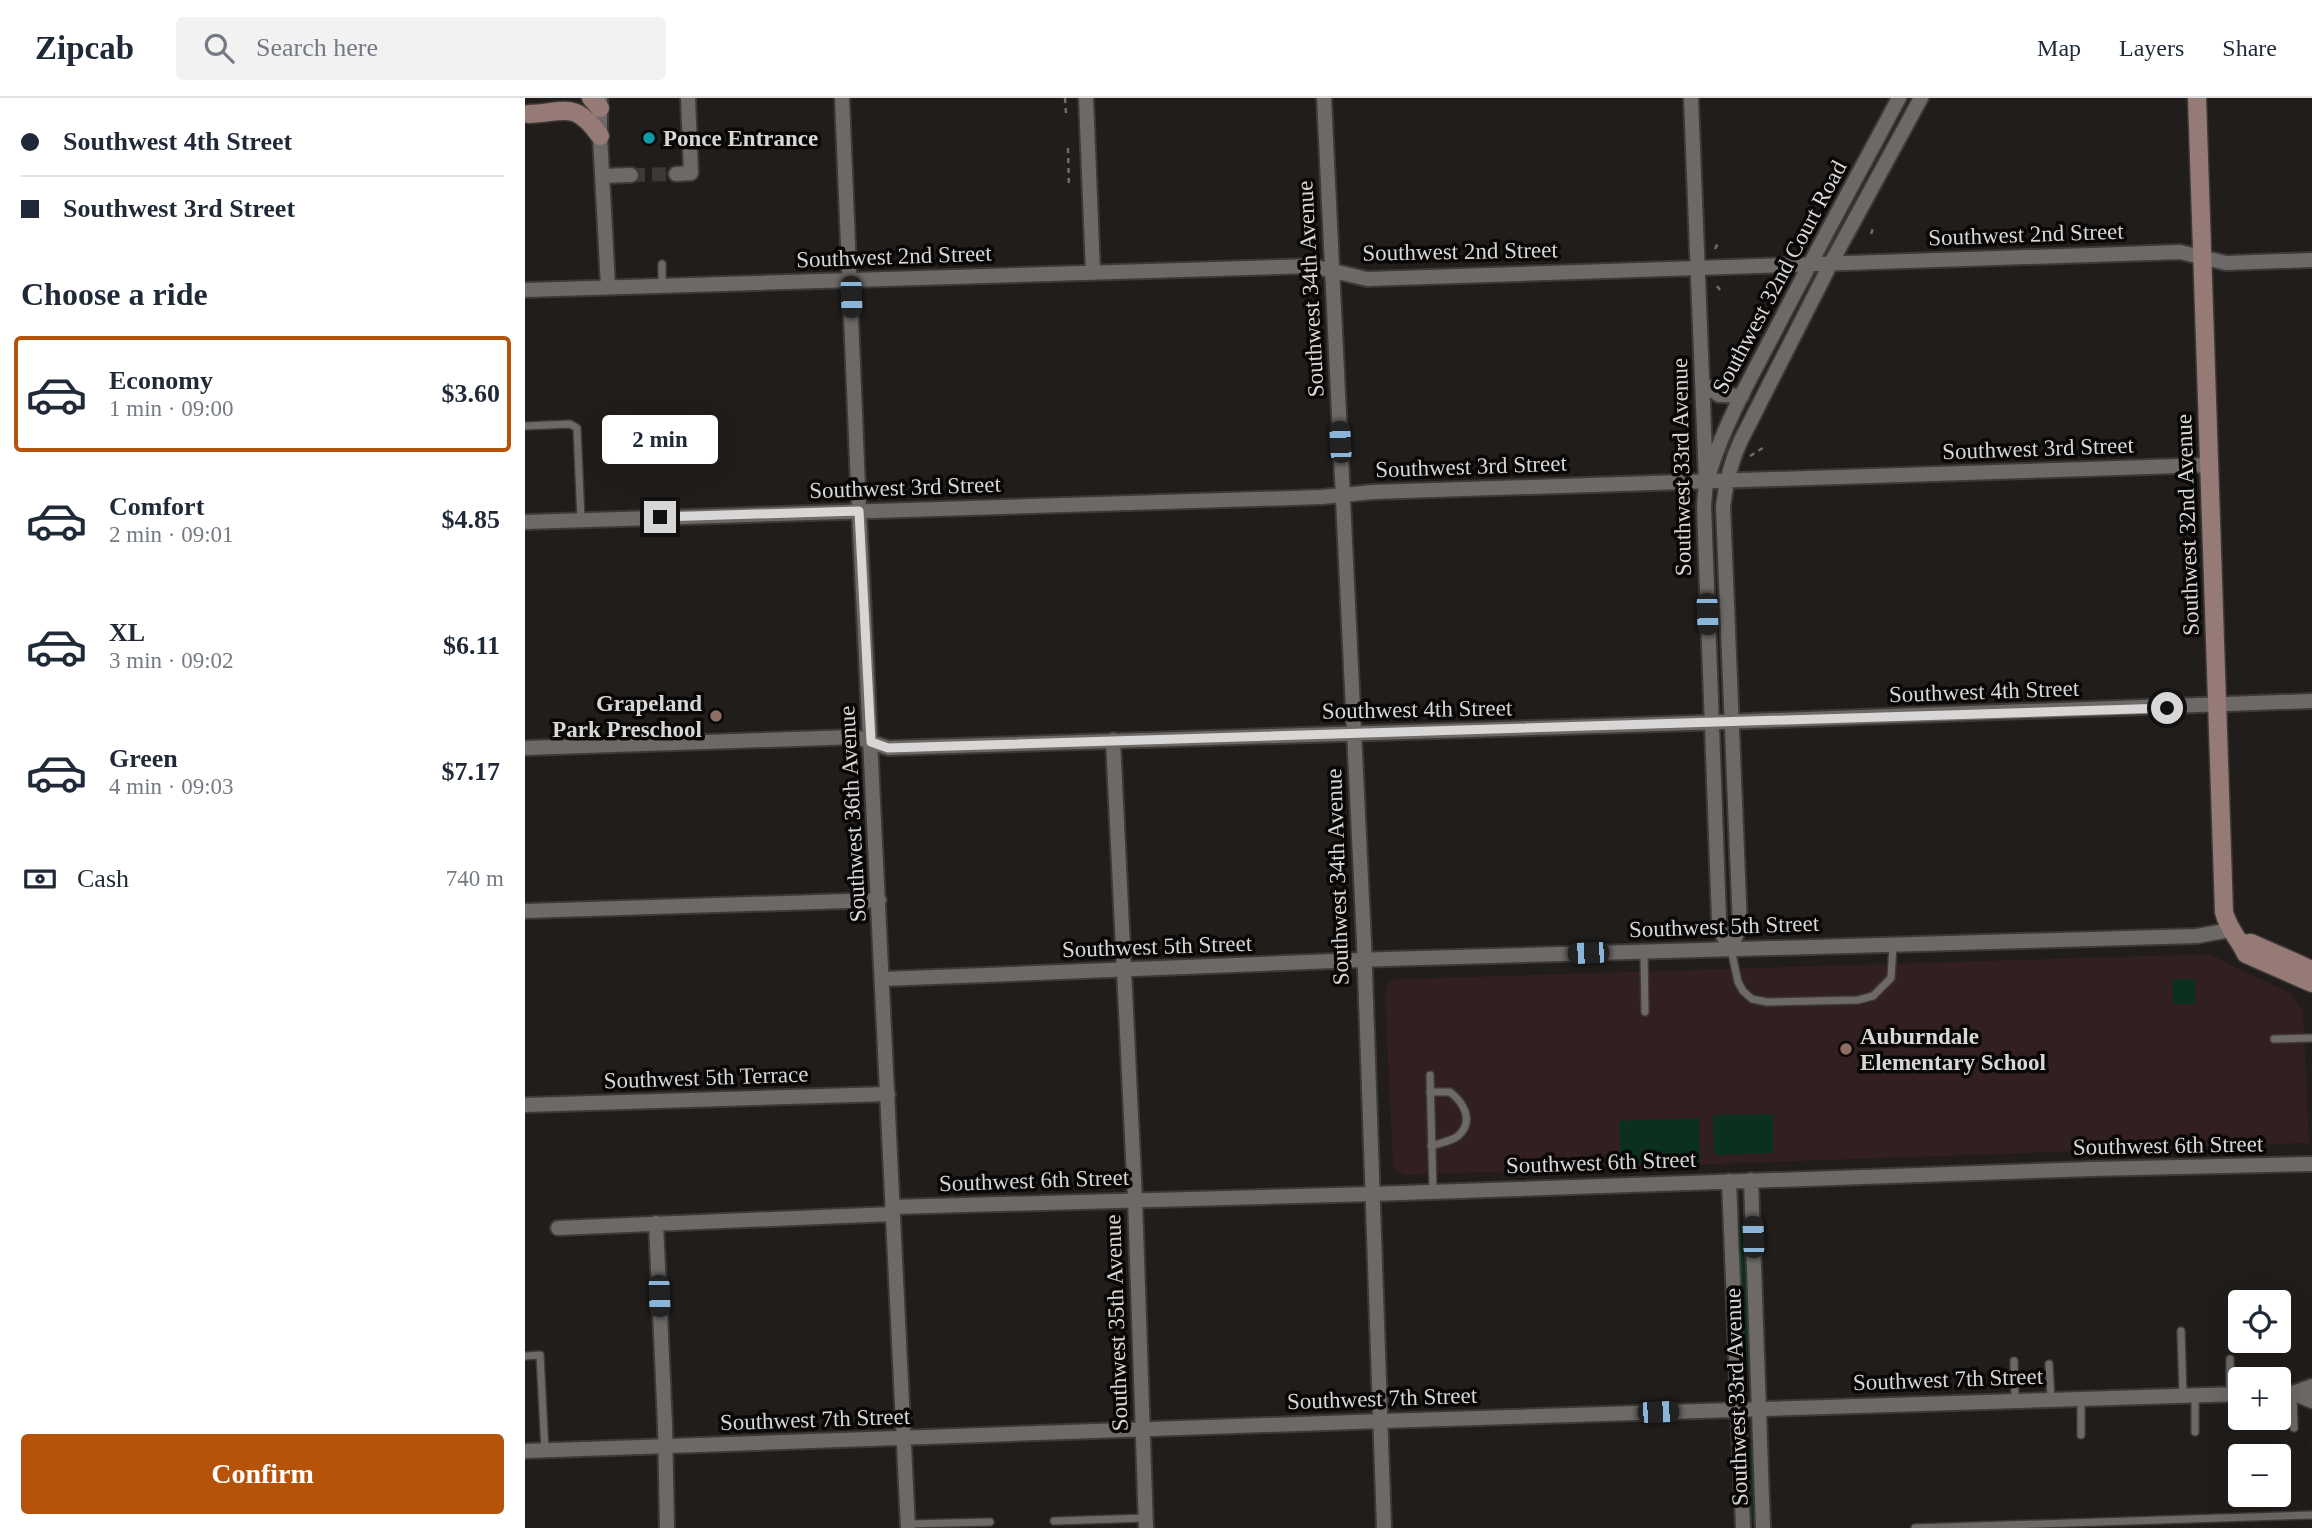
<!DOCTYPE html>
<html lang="en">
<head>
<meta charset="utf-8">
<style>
	body { margin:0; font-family:Georgia,serif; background:#f2f2f3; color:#1f2937; height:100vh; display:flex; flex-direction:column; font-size:26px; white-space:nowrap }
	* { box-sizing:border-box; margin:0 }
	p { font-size:23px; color:#747a83 }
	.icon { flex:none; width:38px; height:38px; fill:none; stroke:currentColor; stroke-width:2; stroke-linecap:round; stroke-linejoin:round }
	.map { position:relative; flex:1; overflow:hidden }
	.side { display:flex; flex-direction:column; background:#fff; width:525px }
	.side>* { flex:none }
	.hud { display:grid; align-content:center; height:154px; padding:0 21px; background:#fff }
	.controls { position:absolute; left:1703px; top:1192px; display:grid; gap:14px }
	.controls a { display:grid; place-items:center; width:63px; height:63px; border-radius:7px; background:#fff; box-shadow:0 7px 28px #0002; font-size:35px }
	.end { position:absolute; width:32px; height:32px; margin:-16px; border:9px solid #d9d7d6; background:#111; box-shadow:0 0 0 4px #111 }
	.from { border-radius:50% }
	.bubble { position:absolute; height:49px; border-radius:7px; background:#fff; box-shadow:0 7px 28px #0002; font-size:23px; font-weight:600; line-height:49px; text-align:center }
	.car { position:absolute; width:21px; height:42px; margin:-21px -10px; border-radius:9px; box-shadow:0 0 5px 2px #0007; background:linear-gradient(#222 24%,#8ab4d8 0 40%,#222 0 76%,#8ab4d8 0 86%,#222 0) }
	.hud b { display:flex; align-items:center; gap:24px; height:66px; font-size:26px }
	.hud b+b { border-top:2px solid #e0e1e3 }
	.hud i { width:18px; height:18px; background:#1f2937 }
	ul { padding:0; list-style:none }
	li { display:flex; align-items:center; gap:21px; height:116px; margin:0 14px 10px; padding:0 7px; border:4px solid transparent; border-radius:7px }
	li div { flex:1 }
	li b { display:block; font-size:26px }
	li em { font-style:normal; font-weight:600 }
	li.current { border-color:#b45309 }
	li>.icon { width:63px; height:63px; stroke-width:1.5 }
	h2 { padding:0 21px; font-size:32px; line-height:84px }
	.pay { display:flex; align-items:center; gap:18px; height:77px; padding:0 21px; font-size:26px }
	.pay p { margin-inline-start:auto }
	.primary-button { display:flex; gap:14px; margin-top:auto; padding:14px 21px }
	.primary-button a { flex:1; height:80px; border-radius:7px; background:#b45309; color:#fff; font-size:28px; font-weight:600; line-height:80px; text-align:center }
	header { display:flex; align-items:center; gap:42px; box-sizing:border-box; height:98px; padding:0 35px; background:#fff; border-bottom:2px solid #e0e1e3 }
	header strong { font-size:33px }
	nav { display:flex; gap:38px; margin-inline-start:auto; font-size:24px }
	.search { width:490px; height:63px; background:#f2f2f3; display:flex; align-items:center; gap:18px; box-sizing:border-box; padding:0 24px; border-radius:7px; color:#747a83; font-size:26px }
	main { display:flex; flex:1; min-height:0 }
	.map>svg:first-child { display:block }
</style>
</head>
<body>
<header>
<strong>Zipcab</strong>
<div class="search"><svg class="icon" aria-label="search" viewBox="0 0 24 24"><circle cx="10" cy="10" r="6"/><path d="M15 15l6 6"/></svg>Search here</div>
<nav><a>Map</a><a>Layers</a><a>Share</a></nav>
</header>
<main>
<section class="side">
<div class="hud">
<b><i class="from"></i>Southwest 4th Street</b>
<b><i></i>Southwest 3rd Street</b>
</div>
<h2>Choose a ride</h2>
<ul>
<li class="current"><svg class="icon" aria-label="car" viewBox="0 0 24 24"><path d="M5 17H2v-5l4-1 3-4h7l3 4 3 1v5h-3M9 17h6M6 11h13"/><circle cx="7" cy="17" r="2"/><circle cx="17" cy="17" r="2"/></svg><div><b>Economy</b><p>1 min · 09:00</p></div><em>$3.60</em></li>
<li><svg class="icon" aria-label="car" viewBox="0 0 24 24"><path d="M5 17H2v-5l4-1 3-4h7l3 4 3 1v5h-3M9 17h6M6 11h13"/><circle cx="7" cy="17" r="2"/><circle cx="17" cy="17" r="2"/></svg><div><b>Comfort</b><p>2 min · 09:01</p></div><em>$4.85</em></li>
<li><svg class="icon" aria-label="car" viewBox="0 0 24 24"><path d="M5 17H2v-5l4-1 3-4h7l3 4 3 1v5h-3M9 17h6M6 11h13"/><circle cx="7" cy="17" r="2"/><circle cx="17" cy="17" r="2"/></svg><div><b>XL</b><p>3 min · 09:02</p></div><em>$6.11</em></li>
<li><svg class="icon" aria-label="car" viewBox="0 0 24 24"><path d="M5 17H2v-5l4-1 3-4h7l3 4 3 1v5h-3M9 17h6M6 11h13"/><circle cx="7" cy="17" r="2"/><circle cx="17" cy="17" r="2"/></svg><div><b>Green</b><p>4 min · 09:03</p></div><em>$7.17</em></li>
</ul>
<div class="pay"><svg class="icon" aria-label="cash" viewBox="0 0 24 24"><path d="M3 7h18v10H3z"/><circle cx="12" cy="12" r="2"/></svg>Cash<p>740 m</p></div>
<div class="primary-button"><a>Confirm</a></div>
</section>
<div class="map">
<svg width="1787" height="1430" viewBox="0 0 1787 1430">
	<rect width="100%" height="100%" fill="#201d1b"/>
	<path fill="#321f21" d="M 1684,856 L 1767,896 L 1778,914 L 1784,1045 L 880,1077 L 872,1073 L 868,1066 L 860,897 L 864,884 L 876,881 Z"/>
	<path fill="#0b3020" d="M 1670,881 L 1670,906 L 1648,906 L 1647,882 Z
		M 1248,1016 L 1248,1055 L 1189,1057 L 1188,1017 Z
		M 1174,1020 L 1175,1064 L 1096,1066 L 1094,1023 Z
		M 1216,1125 L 1221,1128 L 1226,1269 L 1224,1272 L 1219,1269 L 1214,1128 Z
		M 1224,1348 L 1229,1351 L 1231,1422 L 1229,1425 L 1225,1423 Z"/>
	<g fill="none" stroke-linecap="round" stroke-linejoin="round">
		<path stroke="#3c3937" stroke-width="14" stroke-dasharray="14 7" stroke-linecap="butt" d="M 106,77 L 151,76"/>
		<g stroke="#3c3938" stroke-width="10">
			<path id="lane" d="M 137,166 L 137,187
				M 0,328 L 45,326 L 52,330 L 56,422
				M 1206,851 L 1213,884 L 1218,893 L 1227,901 L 1242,904 L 1333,902 L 1348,898 L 1366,880 L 1368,847
				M 1119,854 L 1120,914
				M 1749,941 L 1787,940
				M 905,977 L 908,1093
				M 905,994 L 925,994 C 938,1004 950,1023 933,1038 C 927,1043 915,1045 906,1048
				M 1656,1233 L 1658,1297
				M 0,1258 L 15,1257 L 20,1353
				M 1705,1261 L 1705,1296
				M 1489,1263 L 1490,1302
				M 1524,1266 L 1526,1301
				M 1768,1295 L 1769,1330
				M 1670,1297 L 1670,1334
				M 1556,1300 L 1556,1337
				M 529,1423 L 621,1420
				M 383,1426 L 465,1424
				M 1390,1430 L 1787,1417"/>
		</g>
		<g stroke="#3c3938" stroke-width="18">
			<path id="street" d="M 317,0 L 334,413 L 383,1430
				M 561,0 L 568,175
				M 799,0 L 839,844 L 859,1430
				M 1166,0 L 1181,383 L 1179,408 L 1194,822 L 1194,830 L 1205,851
				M 75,1 L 75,38 L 83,188
				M 151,76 L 166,75 L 163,0
				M 77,78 L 106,77
				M 0,192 L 787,168 L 842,181 L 1655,154 L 1701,165 L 1787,162
				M 1178,286 L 1194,297 L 1217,298
				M 1185,373 C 1200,325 1225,281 1248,237 C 1289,157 1332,79 1374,0
				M 0,424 L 797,399 L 848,394 L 1685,367
				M 588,642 L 610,1101 L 621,1430
				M 0,650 L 331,639 L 363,650 L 1167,625 L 1787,603
				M 0,813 L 354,802
				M 1205,851 L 1215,829 L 1198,408 C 1201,384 1206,363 1216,342 L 1306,165 L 1396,0
				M 358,881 L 861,861 L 1672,838 L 1705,832
				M 0,1007 L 363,996
				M 1226,1082 L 1238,1430
				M 1204,1083 L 1218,1430
				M 367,1109 L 847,1096 L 1567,1071 L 1787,1066
				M 131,1125 L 140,1327 L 142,1430
				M 33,1130 L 367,1116
				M 1754,1295 L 1768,1295 L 1787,1288
				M 1768,1295 L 1787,1303
				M 0,1353 L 857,1323 L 1715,1296"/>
		</g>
		<g stroke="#3c3938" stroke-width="21">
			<path id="secondary" d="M 66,0 L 75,10
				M 1672,0 L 1699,814 C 1703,831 1714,841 1721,856 L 1787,885
				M 4,16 C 42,14 50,3 75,38
				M 1717,846 L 1726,845 L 1767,863 L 1782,870 L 1787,878"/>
		</g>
		<path stroke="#6f6d6b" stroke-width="2.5" stroke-dasharray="5 5" stroke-linecap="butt" d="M 540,0 L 541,15
			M 543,50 L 544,90
			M 1346,136 L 1349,128
			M 1190,151 L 1193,145
			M 1192,188 L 1195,192
			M 1225,358 L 1241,348"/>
		<use href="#lane" stroke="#6d6967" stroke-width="7"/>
		<use href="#street" stroke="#6d6967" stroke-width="14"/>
		<use href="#secondary" stroke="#957a75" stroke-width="18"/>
	</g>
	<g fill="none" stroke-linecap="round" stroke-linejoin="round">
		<path stroke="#d9d7d6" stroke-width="9" d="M 135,419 L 334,413 L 346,644 L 363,650 L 1642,610"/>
	</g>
	<circle fill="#0f9aa8" stroke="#090807" stroke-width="2.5" cx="124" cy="40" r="7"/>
	<g fill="#8d6e63" stroke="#090807" stroke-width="2.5">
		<circle cx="191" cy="618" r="7"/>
		<circle cx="1321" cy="951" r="7"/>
	</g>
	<g text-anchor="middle" stroke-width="7" stroke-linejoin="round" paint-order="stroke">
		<g font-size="23" font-weight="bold" fill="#d9d7d6" stroke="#090807" text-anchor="start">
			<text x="138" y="48">Ponce Entrance</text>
			<text x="177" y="613" text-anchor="end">Grapeland<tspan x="177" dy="26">Park Preschool</tspan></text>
			<text x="1335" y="946">Auburndale<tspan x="1335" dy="26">Elementary School</tspan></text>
		</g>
		<g font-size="23" fill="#d9d7d6" stroke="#090807">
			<text transform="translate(1501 136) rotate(-2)" y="8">Southwest 2nd Street</text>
			<text transform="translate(935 153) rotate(-1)" y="8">Southwest 2nd Street</text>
			<text transform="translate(369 158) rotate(-2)" y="8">Southwest 2nd Street</text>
			<text transform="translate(1254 179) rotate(-62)" y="8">Southwest 32nd Court Road</text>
			<text transform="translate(785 191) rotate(-93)" y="8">Southwest 34th Avenue</text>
			<text transform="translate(1513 350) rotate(-2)" y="8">Southwest 3rd Street</text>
			<text transform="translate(946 368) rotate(-2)" y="8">Southwest 3rd Street</text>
			<text transform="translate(1156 369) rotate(-91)" y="8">Southwest 33rd Avenue</text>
			<text transform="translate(380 389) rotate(-2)" y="8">Southwest 3rd Street</text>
			<text transform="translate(1662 427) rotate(-92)" y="8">Southwest 32nd Avenue</text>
			<text transform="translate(1459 593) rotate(-2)" y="8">Southwest 4th Street</text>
			<text transform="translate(892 611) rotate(-1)" y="8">Southwest 4th Street</text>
			<text transform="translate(327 716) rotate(-93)" y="8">Southwest 36th Avenue</text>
			<text transform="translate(812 779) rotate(-92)" y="8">Southwest 34th Avenue</text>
			<text transform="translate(1199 828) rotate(-2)" y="8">Southwest 5th Street</text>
			<text transform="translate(632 848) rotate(-2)" y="8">Southwest 5th Street</text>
			<text transform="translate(181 979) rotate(-2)" y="8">Southwest 5th Terrace</text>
			<text transform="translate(1643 1047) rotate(-1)" y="8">Southwest 6th Street</text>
			<text transform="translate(1076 1064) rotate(-2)" y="8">Southwest 6th Street</text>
			<text transform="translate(509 1082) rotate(-2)" y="8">Southwest 6th Street</text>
			<text transform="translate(591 1225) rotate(-92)" y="8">Southwest 35th Avenue</text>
			<text transform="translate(1423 1281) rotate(-2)" y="8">Southwest 7th Street</text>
			<text transform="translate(1211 1299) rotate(-92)" y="8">Southwest 33rd Avenue</text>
			<text transform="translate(857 1300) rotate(-2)" y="8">Southwest 7th Street</text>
			<text transform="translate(290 1321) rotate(-2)" y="8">Southwest 7th Street</text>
		</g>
	</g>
</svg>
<div class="controls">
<a><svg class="icon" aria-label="locate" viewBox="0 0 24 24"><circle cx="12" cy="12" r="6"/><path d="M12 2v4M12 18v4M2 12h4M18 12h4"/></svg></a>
<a>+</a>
<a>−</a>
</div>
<i class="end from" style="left:1642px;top:610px"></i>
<i class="end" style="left:135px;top:419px"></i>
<div class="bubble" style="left:77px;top:317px;width:116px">2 min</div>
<i class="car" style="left:326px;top:199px;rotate:178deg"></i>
<i class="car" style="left:815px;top:344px;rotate:357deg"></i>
<i class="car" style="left:1182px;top:516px;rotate:178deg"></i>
<i class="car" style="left:1063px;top:855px;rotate:268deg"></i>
<i class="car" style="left:1228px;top:1139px;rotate:358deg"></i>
<i class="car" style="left:134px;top:1198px;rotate:178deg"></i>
<i class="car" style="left:1133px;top:1314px;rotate:88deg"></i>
</div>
</main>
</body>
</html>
